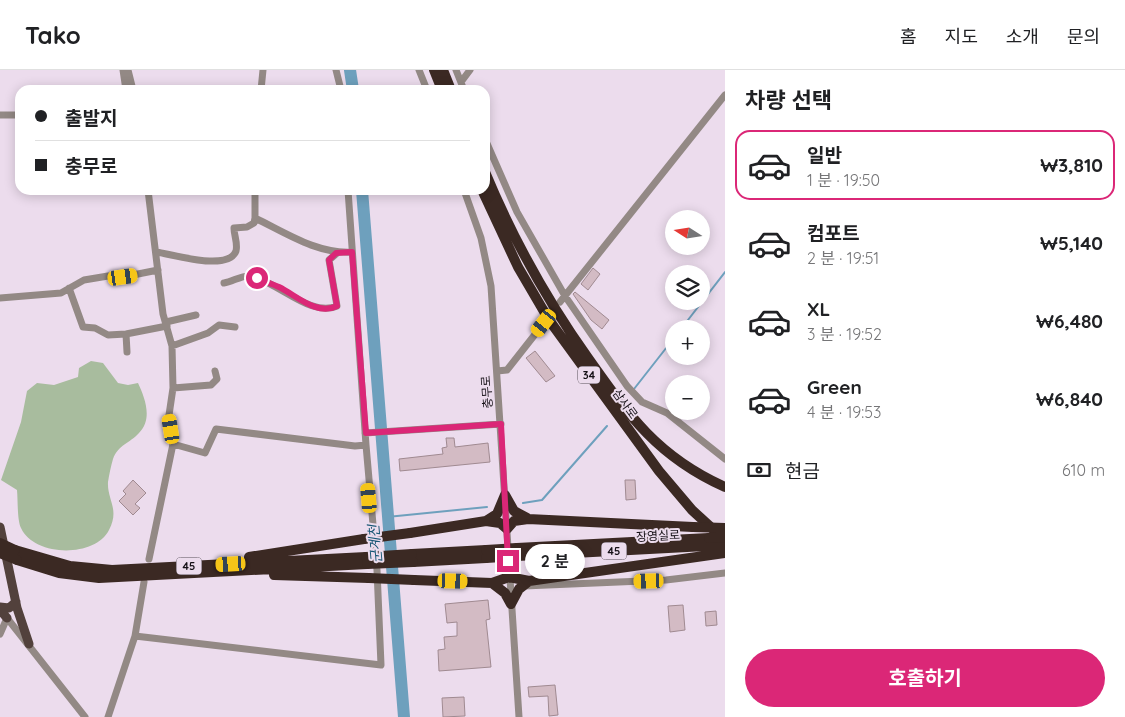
<!DOCTYPE html>
<html lang="ko">
<head>
<meta charset="utf-8">
<style>
	body { margin:0; font-family:Quicksand,"Noto Sans KR",sans-serif; background:#f6f6f6; color:#202124; height:100vh; display:flex; flex-direction:column; font-size:19px; white-space:nowrap }
	* { box-sizing:border-box; margin:0 }
	p { font-size:16px; color:#757577 }
	.icon { flex:none; width:28px; height:28px; fill:none; stroke:currentColor; stroke-width:2; stroke-linecap:round; stroke-linejoin:round }
	.map { position:relative; flex:1; overflow:hidden }
	.drawer { display:flex; flex-direction:column; background:#fff; width:400px }
	.drawer>* { flex:none }
	.guide { position:absolute; left:15px; top:15px; width:475px; height:110px; border-radius:15px; box-shadow:0 2px 12px #0003; display:grid; align-content:center; height:110px; padding:0 20px; background:#fff }
	.needle { width:32px; rotate:282deg }
	.controls { position:absolute; left:665px; top:140px; display:grid; gap:10px }
	.controls a { display:grid; place-items:center; width:45px; height:45px; border-radius:50%; background:#fff; box-shadow:0 2px 12px #0003; font-size:25px }
	.end { position:absolute; width:22px; height:22px; margin:-11px; border:6px solid #db2777; background:#fff; box-shadow:0 0 0 2px #fff }
	.from { border-radius:50% }
	.bubble { position:absolute; height:35px; border-radius:18px; background:#fff; box-shadow:0 2px 12px #0003; font-size:16px; font-weight:700; line-height:35px; text-align:center }
	.car { position:absolute; width:15px; height:30px; margin:-15px -8px; border-radius:6px; box-shadow:0 0 4px 1px #0007; background:linear-gradient(#f5c518 24%,#345 0 40%,#f5c518 0 76%,#345 0 86%,#f5c518 0) }
	.guide b { display:flex; align-items:center; gap:18px; height:48px; font-size:19px }
	.guide b+b { border-top:1px solid #e0e0e0 }
	.guide i { width:12px; height:12px; background:#202124 }
	ul { padding:0; list-style:none }
	li { display:flex; align-items:center; gap:15px; height:70px; margin:0 10px 8px; padding:0 10px; border:2px solid transparent; border-radius:15px }
	li div { flex:1 }
	li b { display:block; font-size:19px }
	li em { font-style:normal; font-weight:700 }
	li.current { border-color:#db2777 }
	li>.icon { width:45px; height:45px; stroke-width:1.5 }
	h2 { padding:0 20px; font-size:22px; line-height:60px }
	.pay { display:flex; align-items:center; gap:12px; height:55px; padding:0 20px; font-size:19px }
	.pay p { margin-inline-start:auto }
	.primary-button { display:flex; gap:10px; margin-top:auto; padding:10px 20px }
	.primary-button a { flex:1; height:58px; border-radius:30px; background:#db2777; color:#fff; font-size:20px; font-weight:700; line-height:58px; text-align:center }
	header { display:flex; align-items:center; gap:30px; box-sizing:border-box; height:70px; padding:0 25px; background:#fff; border-bottom:1px solid #e0e0e0 }
	header strong { font-size:24px }
	nav { display:flex; gap:28px; margin-inline-start:auto; font-size:18px }
	main { display:flex; flex:1; min-height:0 }
	.map>svg:first-child { display:block }
</style>
</head>
<body>
<header>
<strong>Tako</strong>
<nav><a>홈</a><a>지도</a><a>소개</a><a>문의</a></nav>
</header>
<main>
<div class="map">
<svg width="725" height="647" viewBox="0 0 725 647">
	<rect width="100%" height="100%" fill="#ecdced"/>
	<path fill="#a8bc9e" d="M 91,291 L 103,293 L 118,313 L 128,315 L 138,313 C 145,328 153,349 139,363 C 130,373 118,375 113,389 C 111,396 109,405 108,412 C 107,430 120,439 109,460 C 95,488 34,487 21,458 C 17,450 18,430 17,420 L 1,410 L 21,352 L 27,321 L 37,313 L 54,315 L 78,307 L 79,298 Z"/>
	<g fill="none" stroke-linecap="round" stroke-linejoin="round">
		<path stroke="#6ea0bd" stroke-width="2" d="M 681,259 L 725,202
			M 634,319 L 674,268
			M 523,433 L 542,430 L 607,356
			M 387,447 L 487,437"/>
		<path stroke="#6ea0bd" stroke-width="12" d="M 350,0 L 353,20
			M 362,120 L 404,647"/>
	</g>
	<path fill="#d3bbc4" stroke="#a08a91" d="M 593,198 L 600,204 L 588,220 L 581,214 Z
		M 575,222 L 609,250 L 602,259 L 591,250 L 573,224 Z
		M 535,281 L 555,306 L 546,312 L 526,288 Z
		M 446,368 L 454,368 L 455,377 L 488,373 L 490,392 L 400,401 L 399,389 L 443,384 L 442,378 L 447,377 Z
		M 133,410 L 146,423 L 135,434 L 140,438 L 133,445 L 119,431 L 126,424 L 123,421 Z
		M 625,410 L 635,410 L 636,429 L 626,430 Z
		M 488,530 L 490,549 L 486,550 L 491,597 L 439,601 L 438,580 L 445,579 L 444,567 L 457,566 L 457,552 L 447,553 L 445,534 Z
		M 683,535 L 685,560 L 670,562 L 668,536 Z
		M 716,541 L 717,555 L 706,556 L 705,542 Z
		M 555,615 L 558,645 L 549,646 L 548,626 L 529,627 L 528,617 Z
		M 464,627 L 465,646 L 443,647 L 442,628 Z"/>
	<g fill="none" stroke-linecap="round" stroke-linejoin="round">
		<path stroke="#938985" stroke-width="7" d="M 123,0 L 126,20
			M 128,0 L 133,20
			M 336,0 L 341,20
			M 419,0 L 427,20
			M 456,0 L 464,20
			M 461,12 L 470,0
			M 261,20 L 263,0
			M 0,45 L 20,45
			M 485,69 L 517,142 L 565,226 L 627,316 L 642,332 L 667,343 L 725,389
			M 148,120 L 163,244 L 172,276 L 173,318 L 169,345 L 173,374
			M 255,120 L 255,148 C 286,163 317,184 352,182
			M 464,120 L 481,168 L 491,216 L 519,647
			M 156,182 C 172,184 228,202 236,181 C 238,173 234,166 234,158 L 247,157 L 254,153 L 255,148
			M 224,213 C 232,212 242,205 250,206 C 277,211 311,248 337,236 L 329,190 L 337,183
			M 69,218 L 83,257 L 95,258 L 108,265 L 126,264 L 167,256
			M 0,228 L 61,223 L 84,210 L 108,206 L 123,207 L 158,200
			M 560,232 L 725,25
			M 166,252 L 196,245
			M 126,264 L 127,282
			M 172,276 L 208,263 L 219,255 L 235,257
			M 497,301 L 507,300 L 544,253
			M 173,318 L 211,315 L 217,309 L 215,301
			M 365,363 L 501,354
			M 149,489 L 173,374 L 205,383 L 216,359 L 355,376 L 366,375 L 348,120
			M 524,516 L 666,510 L 725,503
			M 0,564 L 7,548 L 85,647
			M 135,566 L 381,595 L 377,500 L 366,375
			M 108,647 L 135,566 L 144,512"/>
		<path stroke="#52413c" stroke-width="9" d="M 0,457 L 17,538 L 29,574
			M 0,537 L 9,538 L 16,532
			M 0,540 L 7,548"/>
		<path stroke="#3b2923" stroke-width="10" d="M 434,0 L 442,20
			M 443,0 L 451,20
			M 485,102 C 513,169 546,229 588,288 C 629,346 658,387 725,417
			M 482,120 L 518,197 L 549,250 L 659,401 L 692,440 L 716,462
			M 505,425 L 514,441 L 527,448
			M 486,451 L 497,444 L 505,425
			M 410,463 L 486,451 L 500,453 L 507,459 L 514,451 L 528,449 L 693,457
			M 517,478 L 709,468
			M 15,480 L 70,496 L 112,500 L 366,487
			M 412,484 L 486,480
			M 517,486 L 725,475
			M 249,487 L 364,469
			M 17,490 L 59,503 L 99,508 L 367,494
			M 413,492 L 486,488
			M 274,505 L 369,508
			M 414,510 L 492,513 L 509,507 L 529,511 L 725,483
			M 492,513 L 505,523 L 511,534
			M 511,534 L 519,519 L 529,511"/>
		<path stroke="#3b2923" stroke-width="10" d="M 693,457 L 725,458
			M 709,468 L 725,467
			M 364,469 L 410,463
			M 0,473 L 15,480
			M 486,480 L 517,478
			M 0,483 L 17,490
			M 366,487 L 412,484
			M 486,488 L 517,486
			M 367,494 L 413,492
			M 369,508 L 414,510"/>
	</g>
	<g fill="none" stroke-linecap="round" stroke-linejoin="round">
		<path stroke="#db2777" stroke-width="6" d="M 257,208 C 264,211 272,214 279,217 C 297,226 317,246 337,236 L 329,190 L 336,183 L 352,182 L 366,363 L 501,354 L 508,491"/>
	</g>
	<g text-anchor="middle" stroke-width="4" stroke-linejoin="round" paint-order="stroke">
		<g fill="#ecdced" stroke="#564e57" stroke-width="1">
			<rect x="578" y="296.5" width="22" height="17" rx="4"/>
			<rect x="601.5" y="472.5" width="25" height="17" rx="4"/>
			<rect x="176.5" y="487.5" width="25" height="17" rx="4"/>
		</g>
		<g font-size="11" font-weight="bold" fill="#161117">
			<text x="589" y="309">34</text>
			<text x="614" y="485">45</text>
			<text x="189" y="500">45</text>
		</g>
		<g font-size="12" fill="#161117" stroke="#ecdced">
			<text transform="translate(487 322) rotate(-94)" y="4">충무로</text>
			<text transform="translate(625 334) rotate(54)" y="4">삼사로</text>
			<text transform="translate(658 466) rotate(-3)" y="4">장영실로</text>
		</g>
		<g font-size="14" font-style="italic" fill="#195775" stroke="#ecdced">
			<text transform="translate(375 474) rotate(-95)" y="5">군계천</text>
		</g>
	</g>
</svg>
<div class="controls">
<a><svg class="needle" viewBox="-14 -14 28 28"><path d="M0-13l5 13h-10z" fill="#e53935"/><path d="M0 13l5-13h-10z" fill="#757577"/></svg></a>
<a><svg class="icon" aria-label="layers" viewBox="0 0 24 24"><path d="M12 4l9 5-9 5-9-5zM3 14l9 5 9-5"/></svg></a>
<a>+</a>
<a>−</a>
</div>
<i class="end from" style="left:257px;top:208px"></i>
<i class="end" style="left:508px;top:491px"></i>
<div class="bubble" style="left:525px;top:474px;width:60px">2 분</div>
<i class="car" style="left:123px;top:207px;rotate:82deg"></i>
<i class="car" style="left:544px;top:253px;rotate:218deg"></i>
<i class="car" style="left:171px;top:359px;rotate:351deg"></i>
<i class="car" style="left:369px;top:428px;rotate:355deg"></i>
<i class="car" style="left:231px;top:494px;rotate:267deg"></i>
<i class="car" style="left:453px;top:511px;rotate:92deg"></i>
<i class="car" style="left:649px;top:511px;rotate:268deg"></i>
<div class="guide">
<b><i class="from"></i>출발지</b>
<b><i></i>충무로</b>
</div>
</div>
<section class="drawer">
<h2>차량 선택</h2>
<ul>
<li class="current"><svg class="icon" aria-label="car" viewBox="0 0 24 24"><path d="M5 17H2v-5l4-1 3-4h7l3 4 3 1v5h-3M9 17h6M6 11h13"/><circle cx="7" cy="17" r="2"/><circle cx="17" cy="17" r="2"/></svg><div><b>일반</b><p>1 분 · 19:50</p></div><em>₩3,810</em></li>
<li><svg class="icon" aria-label="car" viewBox="0 0 24 24"><path d="M5 17H2v-5l4-1 3-4h7l3 4 3 1v5h-3M9 17h6M6 11h13"/><circle cx="7" cy="17" r="2"/><circle cx="17" cy="17" r="2"/></svg><div><b>컴포트</b><p>2 분 · 19:51</p></div><em>₩5,140</em></li>
<li><svg class="icon" aria-label="car" viewBox="0 0 24 24"><path d="M5 17H2v-5l4-1 3-4h7l3 4 3 1v5h-3M9 17h6M6 11h13"/><circle cx="7" cy="17" r="2"/><circle cx="17" cy="17" r="2"/></svg><div><b>XL</b><p>3 분 · 19:52</p></div><em>₩6,480</em></li>
<li><svg class="icon" aria-label="car" viewBox="0 0 24 24"><path d="M5 17H2v-5l4-1 3-4h7l3 4 3 1v5h-3M9 17h6M6 11h13"/><circle cx="7" cy="17" r="2"/><circle cx="17" cy="17" r="2"/></svg><div><b>Green</b><p>4 분 · 19:53</p></div><em>₩6,840</em></li>
</ul>
<div class="pay"><svg class="icon" aria-label="cash" viewBox="0 0 24 24"><path d="M3 7h18v10H3z"/><circle cx="12" cy="12" r="2"/></svg>현금<p>610 m</p></div>
<div class="primary-button"><a>호출하기</a></div>
</section>
</main>
</body>
</html>
